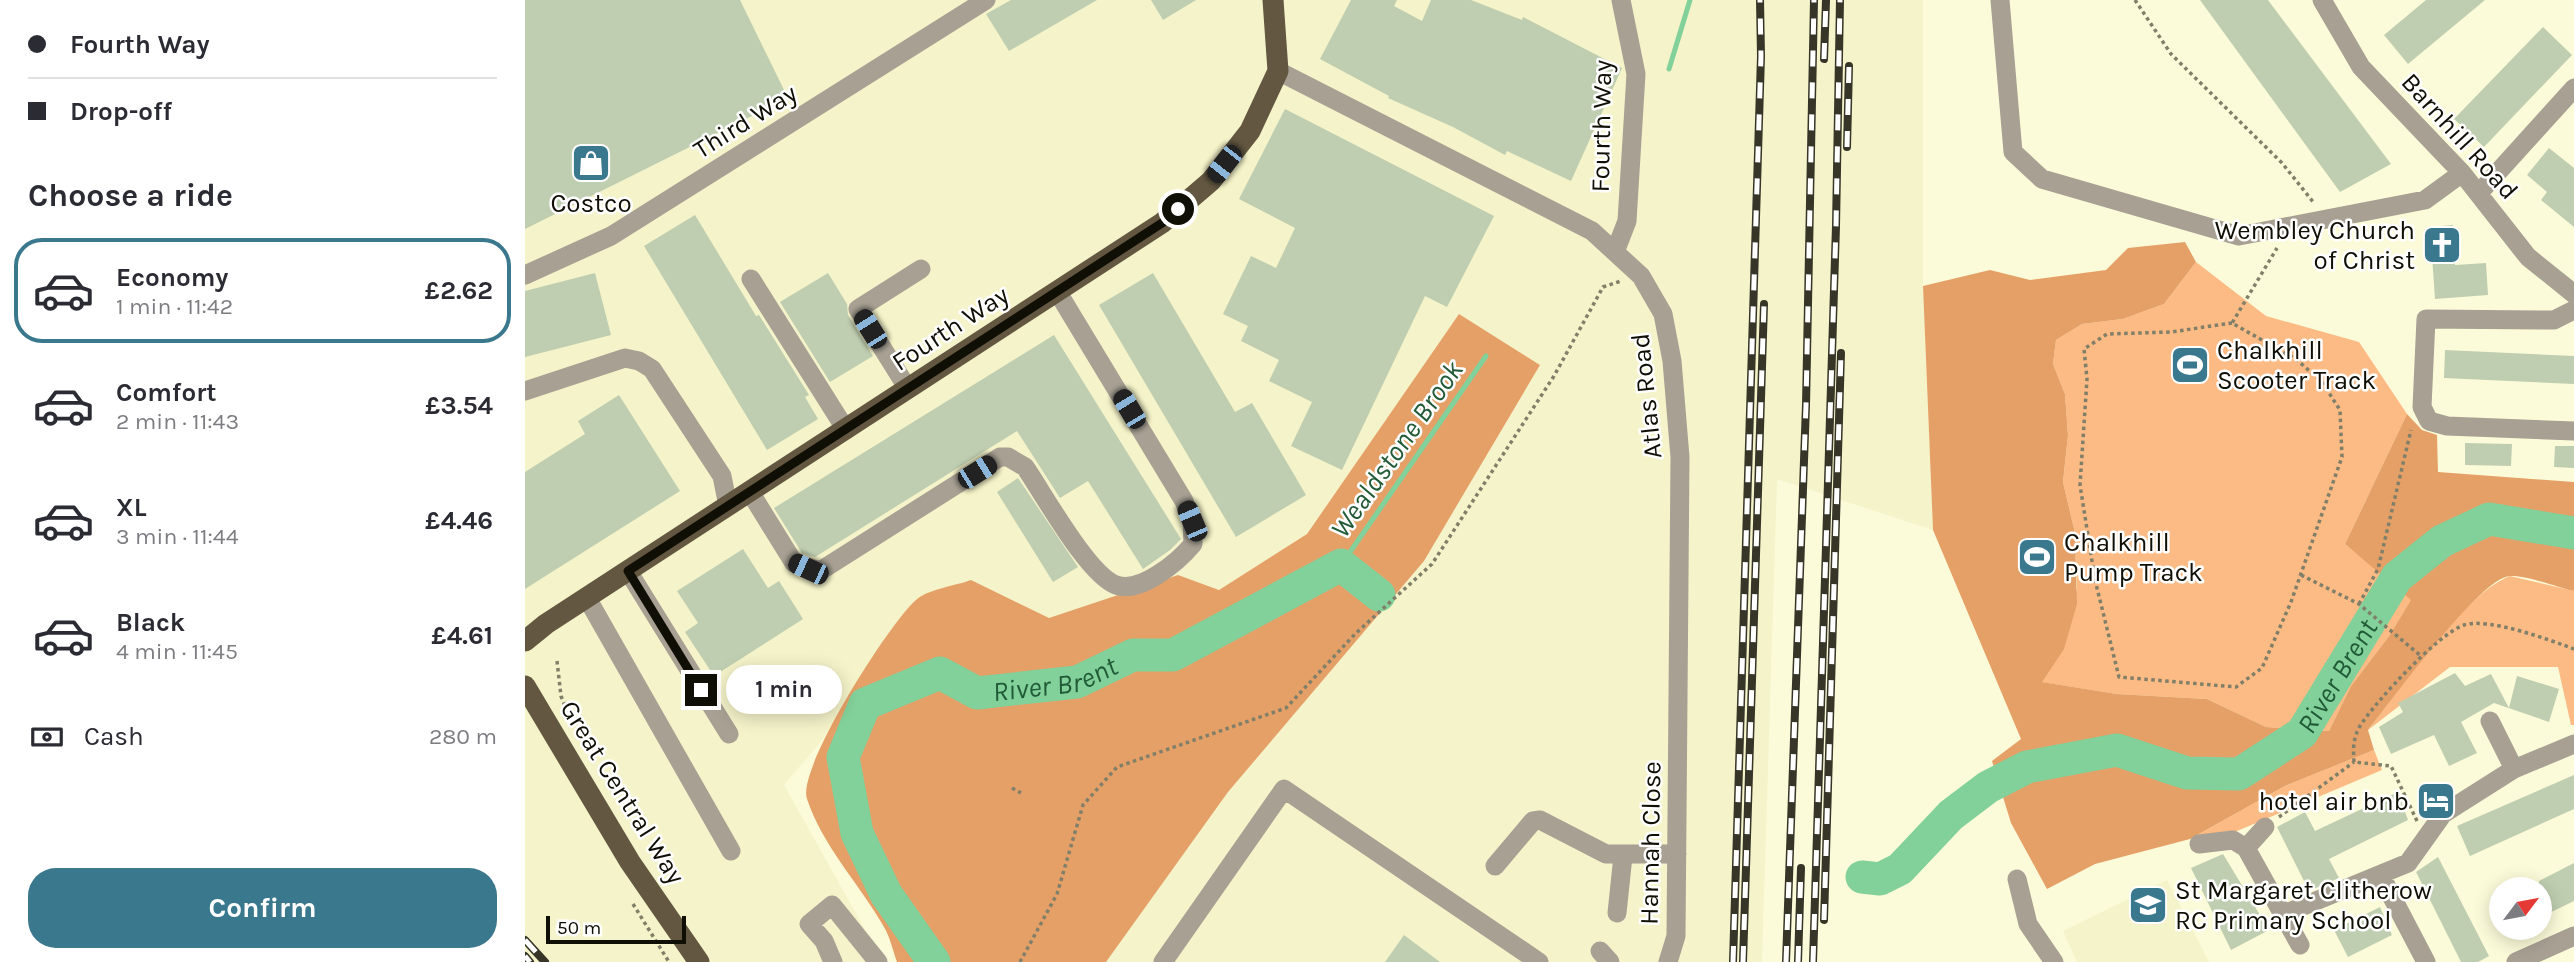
<!DOCTYPE html>
<html lang="en">
<head>
<meta charset="utf-8">
<style>
	body { margin:0; font-family:Karla,sans-serif; background:#f7f7f7; color:#2b2b33; height:100vh; display:flex; flex-direction:column; font-size:26px; white-space:nowrap }
	* { box-sizing:border-box; margin:0 }
	p { font-size:23px; color:#7c7c81 }
	.icon { flex:none; width:38px; height:38px; fill:none; stroke:currentColor; stroke-width:2; stroke-linecap:round; stroke-linejoin:round }
	.map { position:relative; flex:1; overflow:hidden }
	.side { display:flex; flex-direction:column; background:#fff; width:525px }
	.side>* { flex:none }
	.top-card { display:grid; align-content:center; height:154px; padding:0 28px; background:#fff }
	.needle { width:46px; rotate:58deg }
	.controls { position:absolute; left:1964px; top:877px; display:grid; gap:14px }
	.controls a { display:grid; place-items:center; width:63px; height:63px; border-radius:50%; background:#fff; box-shadow:0 4px 18px #0003; font-size:35px }
	.scale { position:absolute; left:21px; bottom:18px; width:140px; box-sizing:border-box; padding-left:7px; border:4px solid #100f05; border-top:0; font-size:19px; line-height:24px; white-space:nowrap; color:#100f05; -webkit-text-stroke:5px #fff; paint-order:stroke }
	.end { position:absolute; width:32px; height:32px; margin:-16px; border:9px solid #100f05; background:#fff; box-shadow:0 0 0 4px #fff }
	.from { border-radius:50% }
	.bubble { position:absolute; height:49px; border-radius:24px; background:#fff; box-shadow:0 4px 18px #0003; font-size:23px; font-weight:700; line-height:49px; text-align:center }
	.car { position:absolute; width:21px; height:42px; margin:-21px -10px; border-radius:9px; box-shadow:0 0 5px 2px #0007; background:linear-gradient(#222 24%,#8ab4d8 0 40%,#222 0 76%,#8ab4d8 0 86%,#222 0) }
	.top-card b { display:flex; align-items:center; gap:24px; height:66px; font-size:26px }
	.top-card b+b { border-top:2px solid #e1e1e2 }
	.top-card i { width:18px; height:18px; background:#2b2b33 }
	ul { padding:0; list-style:none }
	li { display:flex; align-items:center; gap:21px; height:105px; margin:0 14px 10px; padding:0 14px; border:4px solid transparent; border-radius:28px }
	li div { flex:1 }
	li b { display:block; font-size:26px }
	li em { font-style:normal; font-weight:700 }
	li.selected { border-color:#3a788d }
	li>.icon { width:63px; height:63px; stroke-width:1.5 }
	h2 { padding:0 28px; font-size:32px; line-height:84px }
	.pay { display:flex; align-items:center; gap:18px; height:77px; padding:0 28px; font-size:26px }
	.pay p { margin-inline-start:auto }
	.button { display:flex; gap:14px; margin-top:auto; padding:14px 28px }
	.button a { flex:1; height:80px; border-radius:28px; background:#3a788d; color:#fff; font-size:28px; font-weight:700; line-height:80px; text-align:center }
	main { display:flex; flex:1; min-height:0 }
	.map>svg:first-child { display:block }
</style>
</head>
<body>
<main>
<section class="side">
<div class="top-card">
<b><i class="from"></i>Fourth Way</b>
<b><i></i>Drop-off</b>
</div>
<h2>Choose a ride</h2>
<ul>
<li class="selected"><svg class="icon" aria-label="car" viewBox="0 0 24 24"><path d="M5 17H2v-5l4-1 3-4h7l3 4 3 1v5h-3M9 17h6M6 11h13"/><circle cx="7" cy="17" r="2"/><circle cx="17" cy="17" r="2"/></svg><div><b>Economy</b><p>1 min · 11:42</p></div><em>£2.62</em></li>
<li><svg class="icon" aria-label="car" viewBox="0 0 24 24"><path d="M5 17H2v-5l4-1 3-4h7l3 4 3 1v5h-3M9 17h6M6 11h13"/><circle cx="7" cy="17" r="2"/><circle cx="17" cy="17" r="2"/></svg><div><b>Comfort</b><p>2 min · 11:43</p></div><em>£3.54</em></li>
<li><svg class="icon" aria-label="car" viewBox="0 0 24 24"><path d="M5 17H2v-5l4-1 3-4h7l3 4 3 1v5h-3M9 17h6M6 11h13"/><circle cx="7" cy="17" r="2"/><circle cx="17" cy="17" r="2"/></svg><div><b>XL</b><p>3 min · 11:44</p></div><em>£4.46</em></li>
<li><svg class="icon" aria-label="car" viewBox="0 0 24 24"><path d="M5 17H2v-5l4-1 3-4h7l3 4 3 1v5h-3M9 17h6M6 11h13"/><circle cx="7" cy="17" r="2"/><circle cx="17" cy="17" r="2"/></svg><div><b>Black</b><p>4 min · 11:45</p></div><em>£4.61</em></li>
</ul>
<div class="pay"><svg class="icon" aria-label="cash" viewBox="0 0 24 24"><path d="M3 7h18v10H3z"/><circle cx="12" cy="12" r="2"/></svg>Cash<p>280 m</p></div>
<div class="button"><a>Confirm</a></div>
</section>
<div class="map">
<svg width="2049" height="962" viewBox="0 0 2049 962">
	<rect width="100%" height="100%" fill="#fcfbd9"/>
	<path fill="#f4f3c9" d="M 0,0 L 1398,0 L 1398,286 L 1408,530 L 1252,479 L 1237,962 L 581,962 L 703,792 L 899,561 L 1015,365 L 934,314 L 782,534 L 694,590 L 653,575 L 524,619 L 446,580 L 369,626 L 298,739 L 259,785 L 351,949 L 354,962 L 0,962 Z
		M 1642,880 L 1684,962 L 1552,962 L 1538,931 Z"/>
	<path fill="#fcba84" d="M 1671,262 L 1741,316 L 1834,342 L 1882,414 L 1820,544 L 1887,599 L 1864,636 L 1826,686 L 1804,731 L 1741,727 L 1682,699 L 1592,694 L 1516,682 L 1552,589 L 1550,533 L 1538,482 L 1543,435 L 1540,394 L 1528,364 L 1531,340 L 1557,324 L 1598,319 L 1639,304 Z
		M 1985,576 L 2049,591 L 2049,725 L 2046,725 L 2033,667 L 1925,667 L 1843,730 C 1877,688 1937,595 1985,576 Z
		M 1849,750 L 1857,770 L 1686,842 L 1665,839 L 1760,786 Z"/>
	<path fill="#e5a067" d="M 1660,242 L 1671,262 L 1639,304 L 1598,319 L 1557,324 L 1531,340 L 1528,364 L 1540,394 L 1543,435 L 1538,482 L 1550,533 L 1552,604 L 1539,649 L 1517,682 L 1592,694 L 1682,699 L 1741,727 L 1804,731 L 1826,686 L 1864,636 L 1886,600 L 1820,544 L 1882,414 L 1897,430 L 1912,435 L 1913,472 L 2049,482 L 2049,591 C 2032,587 2001,575 1985,576 C 1954,578 1866,702 1843,730 L 1849,750 L 1760,786 L 1665,839 L 1570,864 L 1522,889 L 1486,823 L 1467,761 L 1496,739 L 1408,530 L 1398,286 L 1465,270 L 1505,280 L 1581,270 L 1603,248 Z
		M 934,314 L 1015,365 L 899,561 L 703,792 L 581,962 L 372,962 C 368,951 365,937 359,927 C 334,883 298,847 282,799 C 271,769 366,621 391,600 C 403,589 430,586 446,580 L 524,618 L 653,575 L 694,590 L 782,534 Z"/>
	<g fill="none" stroke-linecap="round" stroke-linejoin="round">
		<path stroke="#82d09a" stroke-width="5" d="M 1144,69 L 1165,0
			M 816,565 L 961,356"/>
		<g stroke="#82d09a" stroke-width="33">
			<path id="s1" d="M 1337,877 L 1355,879 L 1375,869 L 1426,815 L 1463,787 L 1502,767 L 1592,750 L 1662,773 L 1714,774 L 1777,733 L 1872,577 L 1917,541 L 1964,519 L 2049,533"/>
			<path id="s2" d="M 409,962 L 361,894 L 332,833 L 318,757 L 340,704 L 415,673 L 452,693 L 552,682 L 608,655 L 648,655 L 816,565 L 854,595"/>
		</g>
	</g>
	<path fill="#bfceb0" d="M 0,0 L 215,0 L 263,98 L 0,229 Z
		M 486,0 L 572,0 L 484,51 L 461,14 Z
		M 626,0 L 671,0 L 638,20 Z
		M 826,0 L 872,0 L 869,6 L 897,21 L 906,0 L 946,0 L 997,20 L 998,17 L 1097,68 L 1046,181 L 982,151 L 980,155 L 928,127 L 863,98 L 864,96 L 795,59 Z
		M 1675,0 L 1743,0 L 1866,164 L 1815,192 Z
		M 1901,0 L 1960,0 L 1883,64 L 1859,35 Z
		M 2018,27 L 2047,55 L 1959,147 L 1929,119 Z
		M 760,109 L 969,216 L 922,307 L 900,296 L 817,470 L 766,446 L 787,402 L 744,381 L 754,360 L 716,341 L 723,326 L 698,314 L 726,256 L 751,268 L 770,228 L 714,199 Z
		M 2024,148 L 2049,168 L 2049,227 L 2016,200 L 2022,192 L 2002,175 Z
		M 170,215 L 231,316 L 234,315 L 284,395 L 280,397 L 293,419 L 242,450 L 119,246 Z
		M 1928,225 L 1930,265 L 1961,263 L 1963,295 L 1910,299 L 1905,227 Z
		M 70,273 L 86,335 L 0,357 L 0,291 Z
		M 303,273 L 322,304 L 323,315 L 348,356 L 305,382 L 255,302 Z
		M 628,273 L 710,412 L 727,403 L 781,495 L 711,537 L 574,305 Z
		M 529,335 L 656,539 L 645,550 L 618,569 L 563,481 L 535,498 L 492,431 L 290,557 L 277,553 L 249,508 Z
		M 1920,350 L 2049,356 L 2049,384 L 1919,378 Z
		M 94,395 L 155,491 L 0,589 L 0,472 L 60,434 L 53,421 Z
		M 1940,443 L 1987,444 L 1986,466 L 1940,465 Z
		M 2030,446 L 2049,446 L 2049,468 L 2029,467 Z
		M 493,478 L 553,567 L 528,582 L 472,492 Z
		M 218,549 L 243,588 L 254,581 L 278,619 L 189,676 L 160,632 L 173,623 L 152,591 Z
		M 1930,673 L 1940,686 L 1966,674 L 1984,708 L 1992,676 L 2034,689 L 2024,722 L 1969,703 L 1936,722 L 1952,753 L 1924,766 L 1909,735 L 1866,754 L 1854,727 L 1878,712 L 1873,703 Z
		M 2049,775 L 2049,809 L 1945,856 L 1932,826 Z
		M 1873,792 L 1883,820 L 1804,859 L 1814,878 L 1784,891 L 1752,827 L 1780,812 L 1790,831 Z
		M 1698,854 L 1744,930 L 1706,950 L 1666,868 Z
		M 1913,857 L 1964,956 L 1953,962 L 1936,962 L 1891,872 Z
		M 2049,863 L 2049,901 L 2014,918 L 2014,881 Z
		M 1855,907 L 1867,935 L 1823,957 L 1809,930 Z
		M 879,935 L 915,962 L 860,962 Z"/>
	<g fill="none" stroke-linecap="round" stroke-linejoin="round">
		<path stroke="#807f69" stroke-width="3.5" stroke-dasharray="3.5 3.5" stroke-linecap="butt" d="M 1610,0 L 1646,54 L 1757,163 L 1789,203
			M 1707,323 L 1646,332 L 1582,334 L 1559,349 L 1562,379 L 1555,485 L 1570,580 L 1594,677 L 1711,687 L 1737,668 L 1766,602 L 1817,457 L 1815,410 L 1797,382 L 1772,360 L 1707,323 L 1752,248
			M 1776,575 L 1834,604 L 1896,656
			M 1834,604 L 1853,569 L 1886,430
			M 32,661 L 36,696 L 47,723
			M 487,788 L 496,793
			M 1754,817 L 1829,762
			M 1892,821 L 1866,766 L 1829,762 C 1828,749 1828,738 1835,726 C 1850,702 1914,633 1939,625 C 1963,617 2025,640 2049,649
			M 108,904 L 144,962
			M 495,962 L 532,894 L 558,805 L 592,767 L 761,708 L 830,634 L 907,564 L 1029,376 L 1078,287 L 1096,281"/>
		<path stroke="#a7a093" stroke-width="19" d="M 1475,0 L 1488,152 L 1517,179 L 1714,236 L 1900,200 L 1937,173
			M 1797,0 L 1836,67 L 1937,173 L 2003,257 L 2049,294
			M 753,71 L 1067,231 L 1116,276 L 1138,314 L 1147,361 L 1155,457 L 1151,936 L 1143,962
			M 1954,193 L 2049,88
			M 1090,252 L 1102,221 L 1111,74 L 1096,0
			M 0,275 L 86,236 L 461,0
			M 226,279 L 321,430
			M 2049,310 L 2029,320 L 1901,319 L 1897,407 L 1904,421 L 1922,426 L 2049,431
			M 383,389 L 333,309 L 396,269
			M 0,391 L 100,358 L 114,361 L 127,369 L 197,476 L 203,506
			M 225,492 L 269,563 L 295,571 L 475,457 L 483,457 L 500,467 C 518,493 563,575 591,585 C 615,594 653,562 668,544 L 667,521 L 659,501 L 532,291
			M 103,571 L 204,734
			M 62,598 L 206,851
			M 1965,721 L 1989,769
			M 1740,827 L 1721,848 L 1775,945
			M 1674,844 L 1708,840 L 1721,848
			M 970,866 L 1008,821 L 1015,820 L 1081,854 L 1152,854
			M 1856,876 L 1901,962
			M 1492,879 L 1503,924 L 1529,962
			M 1092,913 L 1098,856
			M 1759,914 L 1883,863 L 1918,814 L 1989,769 L 2049,744
			M 1075,951 L 1085,962
			M 308,962 L 299,941 L 284,924 L 307,905 L 353,962
			M 638,962 L 759,789 L 1014,962
			M 1991,962 L 2049,936"/>
		<path stroke="#635741" stroke-width="21" d="M 0,641 L 21,624 L 637,223 L 686,181 L 725,131 L 753,71 L 748,0
			M 0,686 L 105,862 L 174,962"/>
		<g stroke="#363527" stroke-width="8">
			<path id="rail" d="M 1299,59 L 1301,0
				M 1322,147 L 1324,66
				M 1299,920 L 1316,353
				M 0,940 L 20,962
				M 0,956 L 5,962
				M 1208,962 L 1236,56 L 1235,0
				M 1218,962 L 1239,304
				M 1261,962 L 1281,405 L 1289,0
				M 1273,962 L 1276,868
				M 1288,962 L 1311,226 L 1315,0"/>
		</g>
		<use href="#rail" stroke="#fff" stroke-width="5" stroke-dasharray="16" stroke-linecap="butt"/>
	</g>
	<g fill="none" stroke-linecap="round" stroke-linejoin="round">
		<path stroke="#100f05" stroke-width="9" d="M 176,690 L 103,571 L 637,223 L 653,209"/>
	</g>
	<defs>
		<g id="shop-square" transform="scale(2.0125)"><rect x="-9" y="-9" width="18" height="18" rx="4" fill="#3a788d" stroke="#fff"/><path d="M-5-2.5h2.3a2.7 3.5 0 0 1 5.4 0H5L5.5 6h-11ZM-1.5-2.5h3a1.5 2.3 0 0 0-3 0Z" fill="#fff"/></g>
		<g id="church-square" transform="scale(2.0125)"><rect x="-9" y="-9" width="18" height="18" rx="4" fill="#3a788d" stroke="#fff"/><path d="M-1.2-6h2.4v3.5h3.3v2.4h-3.3V6h-2.4V-.1h-3.3v-2.4h3.3Z" fill="#fff"/></g>
		<g id="stadium-square" transform="scale(2.0125)"><rect x="-9" y="-9" width="18" height="18" rx="4" fill="#3a788d" stroke="#fff"/><path d="M0-5a6.5 5 0 1 0 0 10a6.5 5 0 1 0 0-10ZM-3.5-1.8h7v3.6h-7Z" fill="#fff"/></g>
		<g id="hotel-square" transform="scale(2.0125)"><rect x="-9" y="-9" width="18" height="18" rx="4" fill="#3a788d" stroke="#fff"/><path d="M-6-4.5h1.5V1H6V5H4.5V3h-9V5H-6ZM-4 0a1.8 1.8 0 1 1 3.6 0ZM.5 0V-2.5h3Q6-2.5 6 0Z" fill="#fff"/></g>
		<g id="school-square" transform="scale(2.0125)"><rect x="-9" y="-9" width="18" height="18" rx="4" fill="#3a788d" stroke="#fff"/><path d="M0-5L7-2L0 1L-7-2ZM-4 1L0 2.5L4 1V4Q0 6-4 4Z" fill="#fff"/></g>
	</defs>
	<g fill-rule="evenodd">
		<use href="#shop-square" x="66" y="163"/>
		<use href="#church-square" x="1917" y="245"/>
		<use href="#stadium-square" x="1665" y="365"/>
		<use href="#stadium-square" x="1512" y="557"/>
		<use href="#hotel-square" x="1911" y="801"/>
		<use href="#school-square" x="1623" y="905"/>
	</g>
	<g text-anchor="middle" stroke-width="5" stroke-linejoin="round" paint-order="stroke">
		<g font-size="26" fill="#100f05" stroke="#fff">
			<text transform="translate(220 121) rotate(-32)" y="9">Third Way</text>
			<text transform="translate(1076 126) rotate(-89)" y="9">Fourth Way</text>
			<text transform="translate(1935 136) rotate(48)" y="9">Barnhill Road</text>
			<text transform="translate(425 328) rotate(-33)" y="9">Fourth Way</text>
			<text transform="translate(1121 396) rotate(-96)" y="9">Atlas Road</text>
			<text transform="translate(98 792) rotate(58)" y="9">Great Central Way</text>
			<text transform="translate(1125 843) rotate(-89)" y="9">Hannah Close</text>
		</g>
		<g font-size="26" fill="#100f05" stroke="#fff" text-anchor="start">
			<text x="66" y="212" text-anchor="middle">Costco</text>
			<text x="1890" y="239" text-anchor="end">Wembley Church<tspan x="1890" dy="30">of Christ</tspan></text>
			<text x="1692" y="359">Chalkhill<tspan x="1692" dy="30">Scooter Track</tspan></text>
			<text x="1539" y="551">Chalkhill<tspan x="1539" dy="30">Pump Track</tspan></text>
			<text x="1884" y="810" text-anchor="end">hotel air bnb</text>
			<text x="1650" y="899">St Margaret Clitherow<tspan x="1650" dy="30">RC Primary School</tspan></text>
		</g>
		<g font-size="28" font-style="italic" fill="#215a36" stroke="#fff">
			<text transform="translate(871 449) rotate(-55)" y="10">Wealdstone Brook</text>
			<text dy="10" stroke="none"><textPath href="#s2" startOffset="488">River Brent</textPath></text>
			<text dy="10" stroke="none"><textPath href="#s1" startOffset="564">River Brent</textPath></text>
		</g>
	</g>
</svg>
<div class="controls">
<a><svg class="needle" viewBox="-14 -14 28 28"><path d="M0-13l5 13h-10z" fill="#e53935"/><path d="M0 13l5-13h-10z" fill="#7c7c81"/></svg></a>
</div>
<div class="scale">50 m</div>
<i class="end from" style="left:653px;top:209px"></i>
<i class="end" style="left:176px;top:690px"></i>
<div class="bubble" style="left:201px;top:665px;width:116px">1 min</div>
<i class="car" style="left:699px;top:164px;rotate:218deg"></i>
<i class="car" style="left:345px;top:329px;rotate:328deg"></i>
<i class="car" style="left:604px;top:409px;rotate:329deg"></i>
<i class="car" style="left:452px;top:472px;rotate:58deg"></i>
<i class="car" style="left:667px;top:521px;rotate:337deg"></i>
<i class="car" style="left:283px;top:569px;rotate:295deg"></i>
</div>
</main>
</body>
</html>
